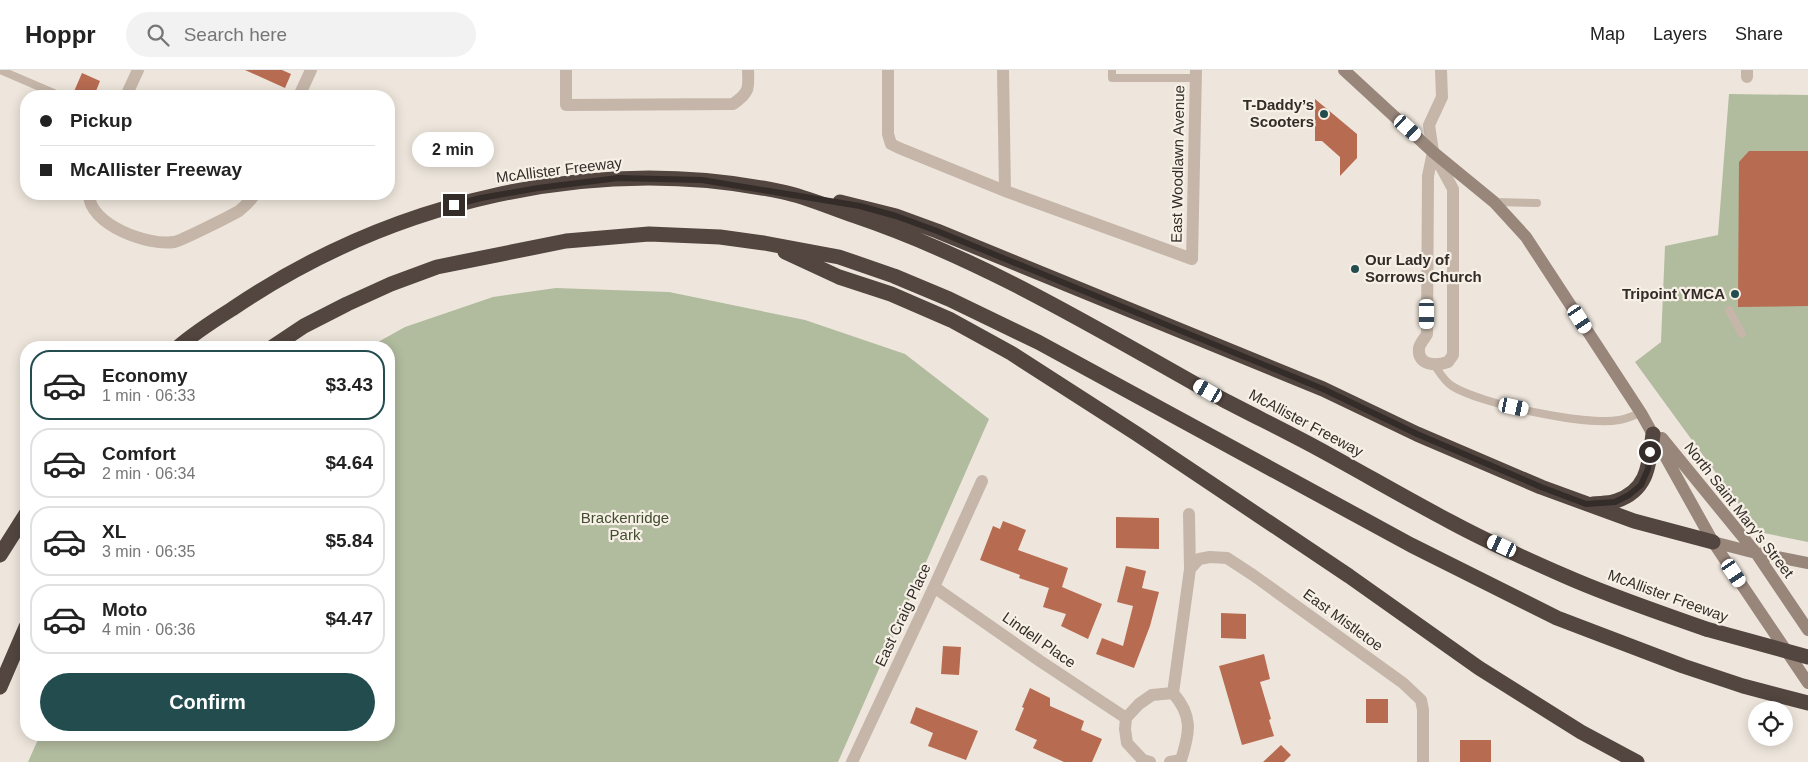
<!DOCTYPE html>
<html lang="en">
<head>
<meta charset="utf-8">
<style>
	body { margin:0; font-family:Helvetica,sans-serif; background:#f2f2f2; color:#222; height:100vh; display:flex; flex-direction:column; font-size:19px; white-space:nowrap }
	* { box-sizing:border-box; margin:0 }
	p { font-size:16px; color:#767676 }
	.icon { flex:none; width:28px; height:28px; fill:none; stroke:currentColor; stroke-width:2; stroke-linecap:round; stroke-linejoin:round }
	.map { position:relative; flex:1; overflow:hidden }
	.details { position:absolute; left:20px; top:271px; width:375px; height:400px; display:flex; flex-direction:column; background:#fff; border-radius:20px; box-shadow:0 2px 12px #0003 }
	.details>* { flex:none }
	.hud { position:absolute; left:20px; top:20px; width:375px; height:110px; border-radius:20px; box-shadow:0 2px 12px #0003; display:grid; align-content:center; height:110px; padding:0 20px; background:#fff }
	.tools { position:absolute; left:1748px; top:631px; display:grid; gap:10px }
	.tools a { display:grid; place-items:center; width:45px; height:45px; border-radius:50%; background:#fff; box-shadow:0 2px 12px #0003; font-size:25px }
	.end { position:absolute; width:22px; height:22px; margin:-11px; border:6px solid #332c28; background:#fff; box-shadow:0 0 0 2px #fff }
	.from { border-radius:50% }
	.bubble { position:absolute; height:35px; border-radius:18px; background:#fff; box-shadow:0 2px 12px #0003; font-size:16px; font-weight:700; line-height:35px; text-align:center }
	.car { position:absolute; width:15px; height:30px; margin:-15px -8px; border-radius:6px; box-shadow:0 0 4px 1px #0007; background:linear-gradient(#fff 24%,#345 0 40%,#fff 0 76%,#345 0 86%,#fff 0) }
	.hud b { display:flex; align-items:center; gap:18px; height:48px; font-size:19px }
	.hud b+b { border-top:1px solid #e0e0e0 }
	.hud i { width:12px; height:12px; background:#222 }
	ul { padding:9px 0 0; list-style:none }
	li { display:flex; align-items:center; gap:15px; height:70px; margin:0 10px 8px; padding:0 10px; border:2px solid #e0e0e0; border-radius:20px }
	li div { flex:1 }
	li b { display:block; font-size:19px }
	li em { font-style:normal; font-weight:700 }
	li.active { border-color:#234c4f }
	li>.icon { width:45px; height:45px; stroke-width:1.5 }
	.action { display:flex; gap:10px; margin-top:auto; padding:10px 20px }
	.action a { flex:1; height:58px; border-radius:30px; background:#234c4f; color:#fff; font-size:20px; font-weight:700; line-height:58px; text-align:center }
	header { display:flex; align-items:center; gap:30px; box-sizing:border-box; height:70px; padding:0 25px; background:#fff; border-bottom:1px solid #e0e0e0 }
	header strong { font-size:24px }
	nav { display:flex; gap:28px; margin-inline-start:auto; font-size:18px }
	.search { width:350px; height:45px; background:#f2f2f2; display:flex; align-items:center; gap:12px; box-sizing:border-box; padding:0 18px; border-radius:28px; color:#767676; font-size:19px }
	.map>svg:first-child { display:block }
</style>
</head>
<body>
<header>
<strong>Hoppr</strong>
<div class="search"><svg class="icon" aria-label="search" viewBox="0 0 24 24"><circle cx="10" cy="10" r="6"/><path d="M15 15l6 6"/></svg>Search here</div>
<nav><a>Map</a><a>Layers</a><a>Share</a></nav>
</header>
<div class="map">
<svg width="1808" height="692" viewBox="0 0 1808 692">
	<rect width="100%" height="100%" fill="#eee6dc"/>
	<path fill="#b1bb9e" d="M 1729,24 L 1808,25 L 1808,472 L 1759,462 L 1635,292 L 1661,272 L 1665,176 L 1718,165 Z
		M 556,218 L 669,222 L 805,250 L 905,284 L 989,349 L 838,692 L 28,692 L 40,665 L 389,665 L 389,278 L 369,277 L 405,257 L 493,227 Z"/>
	<path fill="#b76b51" d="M 245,0 L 282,0 L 291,4 L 285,18 Z
		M 82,3 L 100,11 L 94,26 L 72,26 Z
		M 1315,29 L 1357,64 L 1357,88 L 1340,106 L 1340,87 L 1322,71 L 1315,71 Z
		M 1749,81 L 1808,81 L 1808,236 L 1738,237 L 1739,92 Z
		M 1116,447 L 1159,448 L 1159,479 L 1116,478 Z
		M 1003,451 L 1026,460 L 1018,480 L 1068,498 L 1062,517 L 1102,534 L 1088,569 L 1061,556 L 1066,544 L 1043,537 L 1049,518 L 1019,508 L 1020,505 L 980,490 L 993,456 L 1000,459 Z
		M 1126,496 L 1146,501 L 1142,518 L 1159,522 L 1150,556 L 1134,598 L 1096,584 L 1102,568 L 1123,576 L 1133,536 L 1117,532 Z
		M 1221,543 L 1246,544 L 1246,569 L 1221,568 Z
		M 943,576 L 961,577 L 959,605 L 941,604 Z
		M 1264,584 L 1270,609 L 1260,612 L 1271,649 L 1269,650 L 1274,666 L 1242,675 L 1219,596 Z
		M 1030,618 L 1050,628 L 1050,636 L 1084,651 L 1081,660 L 1102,669 L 1092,692 L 1064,692 L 1033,678 L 1037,670 L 1015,660 L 1024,638 L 1022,637 Z
		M 1366,629 L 1388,629 L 1388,653 L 1366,653 Z
		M 916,637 L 978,661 L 966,690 L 928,676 L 933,663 L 910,653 Z
		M 1460,670 L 1491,670 L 1491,692 L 1460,692 Z
		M 1281,675 L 1291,685 L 1284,692 L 1263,692 Z"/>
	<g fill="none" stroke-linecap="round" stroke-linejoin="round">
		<path stroke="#c5b6a9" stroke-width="8" d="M 0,0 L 56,24
			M 1112,0 L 1112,8 L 1196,8
			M 1494,132 L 1537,133
			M 1729,240 L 1742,264
			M 1435,296 C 1440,303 1444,311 1452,316 C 1480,334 1586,356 1619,350 C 1627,349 1634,345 1641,343"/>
		<path stroke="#c5b6a9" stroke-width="12" d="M 566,0 L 566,35 L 733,34 C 749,23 749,19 748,0
			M 888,0 L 888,64 L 891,74 L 899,78 L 1005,121 L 1192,189 L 1196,0
			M 1003,0 L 1005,121
			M 1747,0 L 1747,7
			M 126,26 L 138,0
			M 299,26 L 311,0
			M 1433,82 L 1428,106 L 1427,264 C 1425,268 1420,273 1419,278 C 1417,296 1436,296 1448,292 L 1453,285 L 1453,119 L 1433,82 L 1429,55 L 1442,27 L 1441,0
			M 89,124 C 89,155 148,176 174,172 C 181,171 232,145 239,141 C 245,136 251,130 255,124
			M 1190,499 L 1199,489 L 1210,487 L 1227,488 L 1253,505 L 1403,613 L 1421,630 L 1423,640 L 1423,692
			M 934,517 L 1040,591 L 1126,648
			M 852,692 L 934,517 L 982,411
			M 1150,692 L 1143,690 L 1127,673 L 1125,659 L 1126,648 L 1139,634 L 1152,625 L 1173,623
			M 1170,692 L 1181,690 C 1190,662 1193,646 1173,623 L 1190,499 L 1189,444"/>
		<path stroke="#98867b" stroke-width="12" d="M 1344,0 L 1433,82 L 1494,132 L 1526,167 L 1641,343 L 1713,472 L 1808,613
			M 1662,368 L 1756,483 L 1808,560
			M 1713,472 L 1756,483 L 1808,493"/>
		<path stroke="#534640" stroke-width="15" d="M 840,132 L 896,146 L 937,161 L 1323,319 L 1417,364 L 1541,417 L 1634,451 L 1713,472
			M 785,182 L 839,207 L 891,224 L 951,250 L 1011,283 L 1137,364 L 1349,506 L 1479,598 L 1581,662 L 1637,692
			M 177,278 C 194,263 213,251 232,239 C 391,131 594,82 783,122 C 807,127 831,138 855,146 C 985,190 1102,262 1222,329 C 1256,347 1292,364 1326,383 C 1368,406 1409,430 1451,452 C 1488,472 1526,489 1565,506 C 1610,526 1658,542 1706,559
			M 271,278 L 304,256 L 347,234 L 391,214 L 437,197 L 566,171 L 649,164 L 720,167 L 764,173 L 839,187 L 894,206 L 949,229 L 1038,272 L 1411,475 L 1557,548 L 1683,596 L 1743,616 L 1808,633
			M 1593,434 C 1600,433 1609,434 1616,431 C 1649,420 1649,393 1653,364
			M 0,485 L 26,444
			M 0,617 L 26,557"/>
		<path stroke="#534640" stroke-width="15" d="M 1706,559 L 1808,587"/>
	</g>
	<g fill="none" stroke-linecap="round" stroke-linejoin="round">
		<path stroke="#332c28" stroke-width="6" d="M 454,135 L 481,128 L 538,118 L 618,108 L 702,110 L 860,136 L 896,146 L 937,161 L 1323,319 L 1417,364 L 1541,417 L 1586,434 L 1615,432 L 1629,425 L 1641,415 L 1648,399 L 1650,382"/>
	</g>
	<g fill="#234c4f" stroke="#f7f0e7" stroke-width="2">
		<circle cx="1324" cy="44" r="5"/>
		<circle cx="1355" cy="199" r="5"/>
		<circle cx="1735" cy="224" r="5"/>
	</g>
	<g text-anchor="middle" stroke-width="4.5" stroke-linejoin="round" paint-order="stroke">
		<g font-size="15" font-weight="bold" fill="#332c28" stroke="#f7f0e7" text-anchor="end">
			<text x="1314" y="40">T-Daddy’s<tspan x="1314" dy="17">Scooters</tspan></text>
			<text x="1365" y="195" text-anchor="start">Our Lady of<tspan x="1365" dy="17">Sorrows Church</tspan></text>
			<text x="1725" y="229">Tripoint YMCA</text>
		</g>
		<g font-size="15" fill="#332c28" stroke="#f7f0e7">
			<text transform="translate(1178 94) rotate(-89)" y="5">East Woodlawn Avenue</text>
			<text transform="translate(559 100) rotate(-7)" y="5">McAllister Freeway</text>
			<text transform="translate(1306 353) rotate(28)" y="5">McAllister Freeway</text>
			<text transform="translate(1739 440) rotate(52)" y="5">North Saint Mary's Street</text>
			<text transform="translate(1668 526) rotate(20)" y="5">McAllister Freeway</text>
			<text transform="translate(903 545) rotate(-65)" y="5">East Craig Place</text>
			<text transform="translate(1343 550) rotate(36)" y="5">East Mistletoe</text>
			<text transform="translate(1039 570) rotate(35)" y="5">Lindell Place</text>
		</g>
		<g font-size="15" fill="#424e2f" stroke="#f7f0e7">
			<text x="625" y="453">Brackenridge<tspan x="625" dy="17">Park</tspan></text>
		</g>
	</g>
</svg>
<div class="tools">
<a><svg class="icon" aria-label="locate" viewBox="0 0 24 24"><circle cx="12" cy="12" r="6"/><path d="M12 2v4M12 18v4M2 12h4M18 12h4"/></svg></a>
</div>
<i class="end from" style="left:1650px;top:382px"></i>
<i class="end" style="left:454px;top:135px"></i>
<div class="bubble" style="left:412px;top:62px;width:82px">2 min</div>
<i class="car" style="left:1408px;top:58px;rotate:132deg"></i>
<i class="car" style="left:1427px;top:244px;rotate:180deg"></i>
<i class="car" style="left:1580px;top:249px;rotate:147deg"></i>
<i class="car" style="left:1208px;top:321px;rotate:300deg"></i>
<i class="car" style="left:1514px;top:337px;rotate:102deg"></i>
<i class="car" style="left:1502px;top:476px;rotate:295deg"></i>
<i class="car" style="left:1734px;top:503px;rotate:146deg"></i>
<div class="hud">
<b><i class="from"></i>Pickup</b>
<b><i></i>McAllister Freeway</b>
</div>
<section class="details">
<ul>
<li class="active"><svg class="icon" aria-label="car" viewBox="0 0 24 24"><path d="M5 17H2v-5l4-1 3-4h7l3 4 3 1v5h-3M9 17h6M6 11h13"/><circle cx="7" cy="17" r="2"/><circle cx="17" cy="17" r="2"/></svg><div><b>Economy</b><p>1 min · 06:33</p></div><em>$3.43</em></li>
<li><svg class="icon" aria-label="car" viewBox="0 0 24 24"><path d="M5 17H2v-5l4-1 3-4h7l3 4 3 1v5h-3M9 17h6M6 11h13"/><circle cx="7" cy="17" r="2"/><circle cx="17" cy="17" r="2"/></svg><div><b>Comfort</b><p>2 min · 06:34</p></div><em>$4.64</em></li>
<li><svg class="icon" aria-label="car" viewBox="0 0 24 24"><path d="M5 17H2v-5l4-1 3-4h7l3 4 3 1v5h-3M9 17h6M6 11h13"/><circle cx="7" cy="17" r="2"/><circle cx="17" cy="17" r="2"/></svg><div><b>XL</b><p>3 min · 06:35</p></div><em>$5.84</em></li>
<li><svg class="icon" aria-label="car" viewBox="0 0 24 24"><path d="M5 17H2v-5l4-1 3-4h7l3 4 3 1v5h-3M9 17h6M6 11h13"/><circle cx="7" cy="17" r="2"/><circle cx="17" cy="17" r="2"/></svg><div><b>Moto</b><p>4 min · 06:36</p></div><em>$4.47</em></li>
</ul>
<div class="action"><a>Confirm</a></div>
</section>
</div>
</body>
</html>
